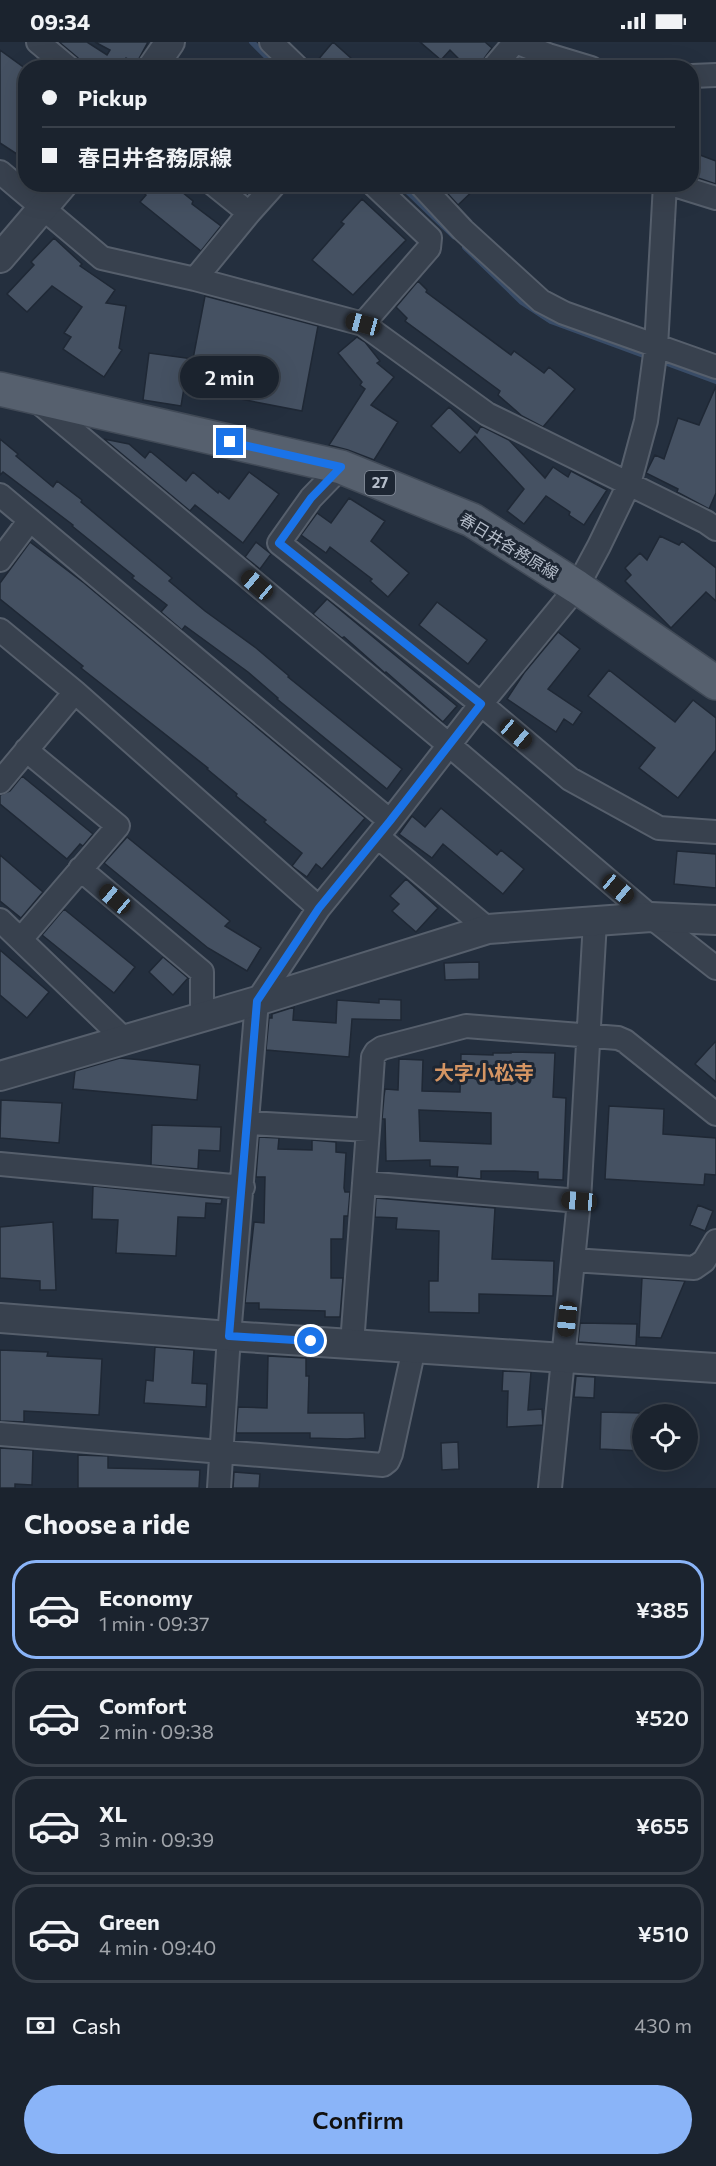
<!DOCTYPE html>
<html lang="en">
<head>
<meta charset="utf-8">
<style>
	body { margin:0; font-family:Commissioner,"Noto Sans JP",sans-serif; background:#242b36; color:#f1f3f6; height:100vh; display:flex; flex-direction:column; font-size:22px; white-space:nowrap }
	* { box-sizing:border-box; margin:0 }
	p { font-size:20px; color:#a0a4aa }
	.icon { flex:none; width:33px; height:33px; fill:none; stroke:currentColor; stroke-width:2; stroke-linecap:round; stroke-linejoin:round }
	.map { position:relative; height:1446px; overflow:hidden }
	.panel { display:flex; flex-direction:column; background:#1b232e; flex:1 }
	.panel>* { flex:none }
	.top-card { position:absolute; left:18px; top:18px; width:681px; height:132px; border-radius:24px; box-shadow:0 6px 24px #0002,0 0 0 2px #39404a; display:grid; align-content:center; height:132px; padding:0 24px; background:#1b232e }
	.fabs { position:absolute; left:632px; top:1362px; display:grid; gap:12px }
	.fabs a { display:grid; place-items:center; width:66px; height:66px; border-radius:50%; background:#1b232e; box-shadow:0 6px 24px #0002,0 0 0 2px #39404a; font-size:30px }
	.end { position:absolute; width:27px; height:27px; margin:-14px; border:8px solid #1a73e8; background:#fff; box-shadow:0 0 0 3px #fff }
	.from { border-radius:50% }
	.bubble { position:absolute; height:42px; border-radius:21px; background:#1b232e; box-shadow:0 6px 24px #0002,0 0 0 2px #39404a; font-size:20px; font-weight:600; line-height:42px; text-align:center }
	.car { position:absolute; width:18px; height:36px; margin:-18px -9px; border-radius:8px; box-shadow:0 0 4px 2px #0007; background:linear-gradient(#222 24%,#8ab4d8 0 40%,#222 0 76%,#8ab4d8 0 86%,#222 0) }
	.top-card b { display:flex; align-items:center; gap:21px; height:57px; font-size:22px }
	.top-card b+b { border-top:2px solid #39404a }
	.top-card i { width:15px; height:15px; background:#f1f3f6 }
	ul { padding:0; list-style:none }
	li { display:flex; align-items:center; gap:18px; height:99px; margin:0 12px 9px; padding:0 12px; border:3px solid #39404a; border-radius:24px }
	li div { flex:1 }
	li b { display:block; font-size:22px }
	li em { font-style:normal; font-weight:600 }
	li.on { border-color:#8ab4f8 }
	li>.icon { width:54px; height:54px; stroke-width:1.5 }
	h2 { padding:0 24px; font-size:27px; line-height:72px }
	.pay { display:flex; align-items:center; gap:15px; height:66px; padding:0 24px; font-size:22px }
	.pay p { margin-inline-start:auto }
	.action { display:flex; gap:12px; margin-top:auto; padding:12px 24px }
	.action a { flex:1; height:69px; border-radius:36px; background:#8ab4f8; color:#111; font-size:24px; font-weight:600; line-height:69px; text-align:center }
	.status { display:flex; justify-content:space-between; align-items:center; height:42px; padding:0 30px; background:#1b232e; direction:ltr }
	.status svg { height:16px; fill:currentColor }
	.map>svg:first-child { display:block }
</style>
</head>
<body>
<div class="status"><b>09:34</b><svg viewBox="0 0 49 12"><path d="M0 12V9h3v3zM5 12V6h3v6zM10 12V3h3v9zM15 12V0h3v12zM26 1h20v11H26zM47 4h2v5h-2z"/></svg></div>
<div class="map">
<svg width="716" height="1446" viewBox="0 0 716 1446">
	<rect width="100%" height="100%" fill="#242f3e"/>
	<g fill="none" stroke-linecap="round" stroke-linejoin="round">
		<path stroke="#394c67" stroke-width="6" d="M 252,0 L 278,26
			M 400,142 L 454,194
			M 465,205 L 522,260 L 551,279 L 649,315
			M 659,318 L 716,339"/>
	</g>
	<path fill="#455162" stroke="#1f2835" stroke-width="1.5" fill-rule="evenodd" d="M 59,0 L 87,0 L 107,13 L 110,8 L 95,0 L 148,0 L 136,22 L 126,16 L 122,22 L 128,26 L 82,26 L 78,16 Z
		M 333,0 L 362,26 L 311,26 Z
		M 420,0 L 485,0 L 492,6 L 477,26 L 468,26 L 450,8 L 441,18 Z
		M 0,8 L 26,27 L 26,118 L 0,101 Z
		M 692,110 L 716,119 L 716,142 L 692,134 Z
		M 133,142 L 172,142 L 193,159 L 192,162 L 221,184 L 201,209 L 140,160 L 146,153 Z
		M 439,142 L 480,142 L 458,163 Z
		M 362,157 L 406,198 L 353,253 L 312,218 L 344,182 L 341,180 Z
		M 54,196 L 82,222 L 80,224 L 115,248 L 106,261 L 126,264 L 119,306 L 122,308 L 104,335 L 63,307 L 71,295 L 64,291 L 82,265 L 52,244 L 27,270 L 7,252 L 34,223 L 31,220 Z
		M 418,239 L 427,248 L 426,250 L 511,313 L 514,309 L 544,331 L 549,325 L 575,347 L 543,385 L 522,374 L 498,353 L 500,349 L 405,279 L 407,276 L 396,265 Z
		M 205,254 L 318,284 L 302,369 L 184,346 L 181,364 L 143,358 L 149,311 L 193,317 Z
		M 357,295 L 365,300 L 380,319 L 377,321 L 394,335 L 371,363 L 398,380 L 374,418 L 348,408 L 329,403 L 365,347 L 360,343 L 362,340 L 338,311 Z
		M 716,344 L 716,451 L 709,467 L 677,450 L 678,447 L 646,431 L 655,413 L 664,417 L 678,376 L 699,383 Z
		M 449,365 L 477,391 L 481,384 L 509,398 L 545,436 L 553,425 L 568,435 L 571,429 L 607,448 L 584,483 L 569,473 L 570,470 L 546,454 L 524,482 L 507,469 L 524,447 L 475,394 L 460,411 L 431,384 Z
		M 0,397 L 18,412 L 16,414 L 53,445 L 57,439 L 82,458 L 81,460 L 172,536 L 169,539 L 205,569 L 256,606 L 289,634 L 288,635 L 402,727 L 387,747 L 277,657 L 278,656 L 248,630 L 185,584 L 182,588 L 161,570 L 167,563 L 132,536 L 134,534 L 72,484 L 73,483 L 3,430 L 0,433 Z
		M 104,397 L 129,402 L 145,416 L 150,409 L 186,439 L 193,430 L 218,451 L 219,449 L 229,457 L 249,430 L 279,452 L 243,501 L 195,463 L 190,469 Z
		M 349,456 L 385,479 L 371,499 L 409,531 L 388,555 L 370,539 L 372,537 L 330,505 L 326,511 L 301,493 L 317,471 L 331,481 Z
		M 660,494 L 679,503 L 682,499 L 716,526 L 716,559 L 706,550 L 671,586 L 625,539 L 631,533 L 625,526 L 640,511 L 647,518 Z
		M 30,500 L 84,541 L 365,776 L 322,827 L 316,822 L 307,835 L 292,824 L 302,811 L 264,780 L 266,778 L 236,754 L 237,752 L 207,727 L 208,726 L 81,626 L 83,624 L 0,557 L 0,541 Z
		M 256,500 L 271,512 L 260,527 L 245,515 Z
		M 327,557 L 457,664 L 443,680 L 386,630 L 385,631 L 344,595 L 342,596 L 313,572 Z
		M 437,560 L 487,598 L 468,622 L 419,583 Z
		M 558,590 L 580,607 L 548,647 L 582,670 L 573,683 L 564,677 L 556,690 L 507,657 L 524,631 Z
		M 609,628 L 675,680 L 693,658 L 716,676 L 716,708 L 678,756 L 639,726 L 655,706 L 588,654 Z
		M 22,734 L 93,792 L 83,804 L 80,802 L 67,817 L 0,762 L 0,753 L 10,749 Z
		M 441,766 L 497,813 L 501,808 L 524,827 L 503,852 L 443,802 L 432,816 L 399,792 L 412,774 L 425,785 Z
		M 127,795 L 230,879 L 225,884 L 261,906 L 247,929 L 208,906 L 104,821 Z
		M 677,809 L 716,812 L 716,846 L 674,842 Z
		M 0,813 L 43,850 L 21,876 L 0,859 Z
		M 406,837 L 438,866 L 416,890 L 392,869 L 399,862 L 390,854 Z
		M 64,867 L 135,925 L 114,951 L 42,893 Z
		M 0,908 L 49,950 L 27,976 L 0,953 Z
		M 163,915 L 188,936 L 173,953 L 149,930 Z
		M 479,920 L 479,937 L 445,938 L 444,921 Z
		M 379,957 L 401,958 L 401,978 L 352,977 L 349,1015 L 266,1008 L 269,976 L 272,976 L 272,972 L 294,965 L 293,978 L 336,981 L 337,958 L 379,961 Z
		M 716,999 L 716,1040 L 695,1022 Z
		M 511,1010 L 555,1011 L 553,1055 L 566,1056 L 563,1138 L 538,1137 L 538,1130 L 514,1129 L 481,1129 L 481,1137 L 457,1135 L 458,1125 L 430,1124 L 430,1118 L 386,1119 L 385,1077 L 382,1077 L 384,1054 L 385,1047 L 398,1048 L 399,1017 L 423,1018 L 422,1049 L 460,1050 L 461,1012 L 493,1013 L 493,1011 L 511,1011 ZM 419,1068 L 491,1071 L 491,1102 L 420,1099 Z
		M 120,1016 L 200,1023 L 197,1058 L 73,1047 L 75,1029 Z
		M 1,1058 L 62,1061 L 59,1101 L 0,1096 Z
		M 609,1064 L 664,1067 L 663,1092 L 716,1096 L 716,1133 L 705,1132 L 704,1143 L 605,1137 Z
		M 152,1083 L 221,1085 L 220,1109 L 199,1108 L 198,1127 L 151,1123 Z
		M 259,1095 L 279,1096 L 278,1107 L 312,1108 L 312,1098 L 336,1100 L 336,1110 L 346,1111 L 344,1146 L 345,1150 L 350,1150 L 348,1174 L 344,1174 L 343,1197 L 331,1197 L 331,1236 L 343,1236 L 340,1275 L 325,1275 L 325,1269 L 259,1267 L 259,1261 L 245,1261 L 254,1180 L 264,1181 L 265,1135 L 256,1135 Z
		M 93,1144 L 222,1157 L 221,1162 L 206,1161 L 205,1176 L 178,1175 L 176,1214 L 116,1211 L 118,1178 L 92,1177 Z
		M 376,1156 L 495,1166 L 492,1217 L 554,1219 L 553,1254 L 479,1252 L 479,1271 L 429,1270 L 429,1239 L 438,1239 L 439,1189 L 396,1187 L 397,1176 L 375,1175 Z
		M 698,1163 L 713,1169 L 705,1189 L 690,1183 Z
		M 53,1180 L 56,1248 L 40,1248 L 40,1239 L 0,1236 L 0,1185 Z
		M 642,1236 L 685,1239 L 661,1296 L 639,1295 Z
		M 580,1281 L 637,1282 L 636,1304 L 578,1300 Z
		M 155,1305 L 194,1308 L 192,1341 L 207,1342 L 206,1365 L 144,1361 L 146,1338 L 153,1339 Z
		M 0,1308 L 48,1310 L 47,1314 L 102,1317 L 99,1373 L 24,1369 L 24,1380 L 0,1379 Z
		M 268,1314 L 306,1316 L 306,1334 L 309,1334 L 308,1371 L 364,1371 L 365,1396 L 347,1397 L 310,1396 L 310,1391 L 236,1391 L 238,1365 L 267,1366 Z
		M 503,1329 L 531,1330 L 528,1368 L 542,1367 L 543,1383 L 507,1385 L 508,1349 L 502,1349 Z
		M 576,1334 L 595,1335 L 594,1356 L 574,1355 Z
		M 601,1370 L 642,1371 L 642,1409 L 600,1407 Z
		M 458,1400 L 459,1427 L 442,1428 L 441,1401 Z
		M 0,1406 L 33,1408 L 32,1443 L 15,1442 L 15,1446 L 0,1446 Z
		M 78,1413 L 108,1414 L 108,1426 L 200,1428 L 199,1446 L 78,1446 Z
		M 234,1430 L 260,1432 L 259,1446 L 233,1446 Z"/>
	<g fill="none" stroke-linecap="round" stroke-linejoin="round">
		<g stroke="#565f6c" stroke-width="26">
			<path id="minor" d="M 38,0 L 69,26
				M 271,0 L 298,26
				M 516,0 L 548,13 L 591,26
				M 493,26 L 515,0
				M 692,34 L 716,33
				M 0,130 L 102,216 L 195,237 L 363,282 L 487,372 L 706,480 L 716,487
				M 213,142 L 249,171
				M 420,142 L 463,188 L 541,259 L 564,271 L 716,325
				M 671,142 L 716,156
				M 195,237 L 249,171 L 275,142
				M 363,282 L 429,206 L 430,196 L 373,142
				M 36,358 L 449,703 L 651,875 L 716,926
				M 341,425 L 311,456 L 279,501 L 481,662 L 570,737 L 659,786 L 716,790
				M 0,453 L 390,779
				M 0,518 L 30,478
				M 0,588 L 75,650 L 319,866
				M 0,740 L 75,650
				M 378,795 L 488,887
				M 80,827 L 202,930 L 202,974
				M 0,878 L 124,997
				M 21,897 L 118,784 L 26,708
				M 248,1081 L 368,1088 L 373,1015 L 376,1010 L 382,1006 L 466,984 L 618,996 L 625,999 L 716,1072
				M 0,1122 L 243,1145
				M 364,1141 L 579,1159
				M 573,1218 L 694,1226 L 704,1219 L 716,1199
				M 352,1302 L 368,1088
				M 0,1392 L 383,1423 L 388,1419 L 391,1412 L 414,1306
				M 219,1446 L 229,1294 L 257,959 L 319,866 L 390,779 L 481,662 L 577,545 L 599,504 L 629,442 L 646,379 L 656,305 L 665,142
				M 550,1446 L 579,1159 L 595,879"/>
		</g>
		<g stroke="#565f6c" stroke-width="32">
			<path id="tertiary" d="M 152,26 L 170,0
				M 0,216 L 63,142
				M 0,1034 L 257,959 L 488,887 L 651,875 L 716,878
				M 0,1276 L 229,1294 L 716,1326"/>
		</g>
		<g stroke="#414a57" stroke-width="36">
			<path id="primary" d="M 0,347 L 341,425 L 472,478 L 577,545 L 716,641"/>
		</g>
		<use href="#minor" stroke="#38414e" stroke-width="22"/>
		<use href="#tertiary" stroke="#38414e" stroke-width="28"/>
		<use href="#primary" stroke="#56606e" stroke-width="33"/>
	</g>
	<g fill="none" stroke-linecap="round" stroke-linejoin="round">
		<path stroke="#1a73e8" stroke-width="8" d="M 230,400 L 341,425 L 311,456 L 279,501 L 481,662 L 390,779 L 319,866 L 257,959 L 229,1294 L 311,1299"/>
	</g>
	<g text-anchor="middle" stroke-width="6" stroke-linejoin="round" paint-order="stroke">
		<rect fill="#1d2633" stroke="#878f9c" stroke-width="1.5" x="365" y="429" width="30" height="24" rx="4.5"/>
		<g font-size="15" font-weight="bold" fill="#b4bcc9">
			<text x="380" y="446">27</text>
		</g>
		<g font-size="16" fill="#b4bcc9" stroke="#1d2633">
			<text transform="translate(509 504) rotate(31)" y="6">春日井各務原線</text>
		</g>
		<g font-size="20" font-weight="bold" fill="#d59563" stroke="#1d2633">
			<text x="484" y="1038">大字小松寺</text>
		</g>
	</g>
</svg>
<div class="fabs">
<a><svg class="icon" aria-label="locate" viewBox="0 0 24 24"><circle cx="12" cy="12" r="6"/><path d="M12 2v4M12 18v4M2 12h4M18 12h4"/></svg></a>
</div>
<i class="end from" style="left:311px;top:1299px"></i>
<i class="end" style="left:230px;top:400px"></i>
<div class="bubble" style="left:180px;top:314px;width:99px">2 min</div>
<i class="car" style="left:363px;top:282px;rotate:285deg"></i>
<i class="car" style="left:257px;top:543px;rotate:310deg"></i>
<i class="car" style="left:516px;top:692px;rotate:130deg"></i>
<i class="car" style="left:618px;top:847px;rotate:130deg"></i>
<i class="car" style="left:115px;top:857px;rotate:310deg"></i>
<i class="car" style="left:579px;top:1159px;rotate:275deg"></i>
<i class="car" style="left:567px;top:1277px;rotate:186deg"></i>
<div class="top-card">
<b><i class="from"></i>Pickup</b>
<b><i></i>春日井各務原線</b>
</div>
</div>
<section class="panel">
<h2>Choose a ride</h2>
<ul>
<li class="on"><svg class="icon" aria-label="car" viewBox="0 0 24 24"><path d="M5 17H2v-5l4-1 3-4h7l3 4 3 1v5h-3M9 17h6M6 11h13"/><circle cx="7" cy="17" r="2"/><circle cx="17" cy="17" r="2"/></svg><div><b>Economy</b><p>1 min · 09:37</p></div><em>¥385</em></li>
<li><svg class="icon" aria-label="car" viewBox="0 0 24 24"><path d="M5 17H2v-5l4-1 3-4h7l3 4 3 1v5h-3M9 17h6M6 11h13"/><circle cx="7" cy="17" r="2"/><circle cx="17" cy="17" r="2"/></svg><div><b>Comfort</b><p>2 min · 09:38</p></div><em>¥520</em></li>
<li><svg class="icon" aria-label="car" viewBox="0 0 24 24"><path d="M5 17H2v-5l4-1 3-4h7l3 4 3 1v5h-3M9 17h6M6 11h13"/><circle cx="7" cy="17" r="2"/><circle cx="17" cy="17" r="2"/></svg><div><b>XL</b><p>3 min · 09:39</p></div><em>¥655</em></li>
<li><svg class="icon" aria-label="car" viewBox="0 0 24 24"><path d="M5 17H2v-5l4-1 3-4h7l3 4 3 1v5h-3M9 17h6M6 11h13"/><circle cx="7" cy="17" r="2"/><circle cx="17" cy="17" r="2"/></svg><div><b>Green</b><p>4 min · 09:40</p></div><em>¥510</em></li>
</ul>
<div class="pay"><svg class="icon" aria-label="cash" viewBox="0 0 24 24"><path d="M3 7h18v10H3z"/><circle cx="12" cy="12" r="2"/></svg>Cash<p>430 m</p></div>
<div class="action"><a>Confirm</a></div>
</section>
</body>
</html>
